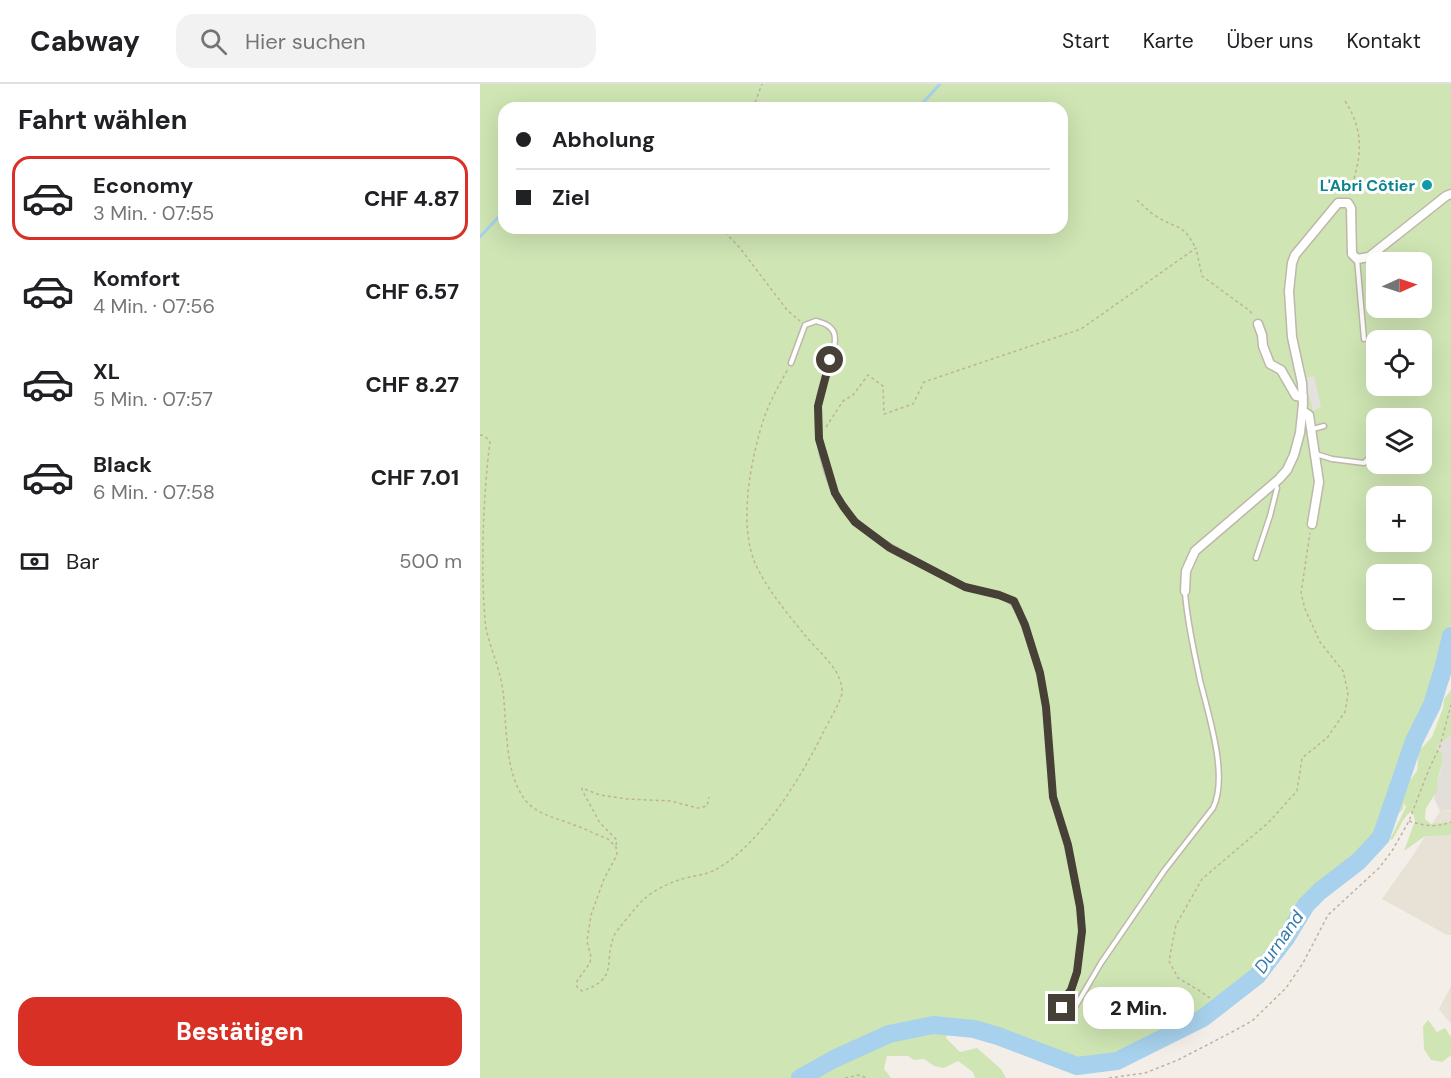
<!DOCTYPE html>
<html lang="de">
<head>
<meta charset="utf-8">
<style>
	body { margin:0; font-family:"DM Sans",sans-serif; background:#f2f2f2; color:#202124; height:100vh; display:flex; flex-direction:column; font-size:22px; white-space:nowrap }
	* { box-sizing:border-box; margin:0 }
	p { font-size:20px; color:#757577 }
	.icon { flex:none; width:33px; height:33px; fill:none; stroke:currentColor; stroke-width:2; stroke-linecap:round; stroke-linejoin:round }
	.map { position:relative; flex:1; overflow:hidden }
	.sheet { display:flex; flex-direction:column; background:#fff; width:480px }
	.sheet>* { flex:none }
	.banner { position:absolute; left:18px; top:18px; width:570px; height:132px; border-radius:18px; box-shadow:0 6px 24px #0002; display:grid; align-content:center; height:132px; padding:0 18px; background:#fff }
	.needle { width:39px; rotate:87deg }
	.controls { position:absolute; left:886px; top:168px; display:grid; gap:12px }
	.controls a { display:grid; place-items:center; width:66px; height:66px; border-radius:12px; background:#fff; box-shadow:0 6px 24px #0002; font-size:30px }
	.end { position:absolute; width:27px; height:27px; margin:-14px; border:8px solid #464037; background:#fff; box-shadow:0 0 0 3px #fff }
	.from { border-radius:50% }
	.bubble { position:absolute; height:42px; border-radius:18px; background:#fff; box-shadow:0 6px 24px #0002; font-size:20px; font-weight:800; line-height:42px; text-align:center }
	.banner b { display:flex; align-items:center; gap:21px; height:57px; font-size:22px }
	.banner b+b { border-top:2px solid #e0e0e0 }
	.banner i { width:15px; height:15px; background:#202124 }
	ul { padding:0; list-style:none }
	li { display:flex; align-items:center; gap:18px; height:84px; margin:0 12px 9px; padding:0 6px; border:3px solid transparent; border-radius:18px }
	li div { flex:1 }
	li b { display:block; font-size:22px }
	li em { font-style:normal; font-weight:800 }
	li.on { border-color:#d93025 }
	li>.icon { width:54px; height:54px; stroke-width:1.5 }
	h2 { padding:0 18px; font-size:27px; line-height:72px }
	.pay { display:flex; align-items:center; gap:15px; height:66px; padding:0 18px; font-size:22px }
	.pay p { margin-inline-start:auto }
	.primary-button { display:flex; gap:12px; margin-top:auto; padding:12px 18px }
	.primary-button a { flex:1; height:69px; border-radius:18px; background:#d93025; color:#fff; font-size:24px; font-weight:800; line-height:69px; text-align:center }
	header { display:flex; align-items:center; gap:36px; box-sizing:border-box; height:84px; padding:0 30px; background:#fff; border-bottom:2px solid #e0e0e0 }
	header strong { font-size:28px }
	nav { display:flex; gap:33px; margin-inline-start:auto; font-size:21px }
	.search { width:420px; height:54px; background:#f2f2f2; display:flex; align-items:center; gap:15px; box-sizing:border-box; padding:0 21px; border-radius:18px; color:#757577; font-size:22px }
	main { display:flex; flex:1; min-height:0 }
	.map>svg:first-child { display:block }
</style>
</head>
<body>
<header>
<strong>Cabway</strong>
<div class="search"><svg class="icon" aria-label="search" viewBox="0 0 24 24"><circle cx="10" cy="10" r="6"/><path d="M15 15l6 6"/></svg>Hier suchen</div>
<nav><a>Start</a><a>Karte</a><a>Über uns</a><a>Kontakt</a></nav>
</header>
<main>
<section class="sheet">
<h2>Fahrt wählen</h2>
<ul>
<li class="on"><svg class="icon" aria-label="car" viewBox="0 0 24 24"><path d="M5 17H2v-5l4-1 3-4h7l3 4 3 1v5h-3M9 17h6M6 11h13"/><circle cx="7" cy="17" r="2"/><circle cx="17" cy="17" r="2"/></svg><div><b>Economy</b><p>3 Min. · 07:55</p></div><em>CHF 4.87</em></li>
<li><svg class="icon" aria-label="car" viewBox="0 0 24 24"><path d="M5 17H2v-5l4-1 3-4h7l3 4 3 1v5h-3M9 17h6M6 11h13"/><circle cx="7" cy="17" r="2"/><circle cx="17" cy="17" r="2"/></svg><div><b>Komfort</b><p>4 Min. · 07:56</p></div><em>CHF 6.57</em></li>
<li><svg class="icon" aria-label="car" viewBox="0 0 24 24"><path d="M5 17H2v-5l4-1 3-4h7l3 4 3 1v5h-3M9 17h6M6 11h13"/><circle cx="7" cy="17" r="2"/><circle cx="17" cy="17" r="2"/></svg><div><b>XL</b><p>5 Min. · 07:57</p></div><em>CHF 8.27</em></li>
<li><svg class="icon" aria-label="car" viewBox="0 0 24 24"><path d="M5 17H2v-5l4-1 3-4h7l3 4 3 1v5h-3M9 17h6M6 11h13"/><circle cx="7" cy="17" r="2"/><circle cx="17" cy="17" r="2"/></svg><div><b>Black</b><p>6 Min. · 07:58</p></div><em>CHF 7.01</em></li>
</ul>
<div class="pay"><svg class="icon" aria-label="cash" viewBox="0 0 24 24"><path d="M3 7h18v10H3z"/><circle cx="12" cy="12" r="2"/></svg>Bar<p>500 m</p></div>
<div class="primary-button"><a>Bestätigen</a></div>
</section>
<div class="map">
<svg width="971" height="994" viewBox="0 0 971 994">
	<rect width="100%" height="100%" fill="#f3efe8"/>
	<path fill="#e7e1d6" d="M 960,727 L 971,727 L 971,851 L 967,851 L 902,815 L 934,770 Z
		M 971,902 L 971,940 L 959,925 Z"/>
	<path fill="#e2ded9" d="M 971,651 L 971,726 L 960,727 L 954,714 L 963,675 L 962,669 L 957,665 L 958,661 Z"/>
	<path fill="#cfe5b3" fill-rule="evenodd" d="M 0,0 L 971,0 L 971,586 L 970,595 L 935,662 L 927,700 L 937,687 L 939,667 L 952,653 L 963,624 L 964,615 L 971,606 L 971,651 L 958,661 L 957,665 L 962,669 L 963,675 L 958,694 L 957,707 L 946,724 L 945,735 L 951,740 L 971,738 L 971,751 L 945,752 L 924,767 L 935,737 L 933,729 L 930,728 C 921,736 919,747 912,756 L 910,755 L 926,723 L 924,719 L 923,725 L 830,821 L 780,897 L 635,982 L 584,979 L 505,950 L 469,944 L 466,954 L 480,968 L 497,964 L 521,985 L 526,994 L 495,994 L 493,988 L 478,977 L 464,984 L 454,982 L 444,975 L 434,976 L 428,972 L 407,972 L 404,985 L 411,994 L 0,994 ZM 24,24 L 582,24 L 582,144 L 24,144 ZM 897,178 L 942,178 L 942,224 L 897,224 ZM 897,256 L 942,256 L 942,302 L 897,302 ZM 897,334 L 942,334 L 942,380 L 897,380 ZM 897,412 L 942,412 L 942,458 L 897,458 ZM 897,490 L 942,490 L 942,536 L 897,536 Z
		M 948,936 L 957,948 L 965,944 L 971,953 L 971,971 L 962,978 L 951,976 L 944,965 L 943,942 Z"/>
	<path fill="#e4e2df" d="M 834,292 L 841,323 L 833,327 L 825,294 Z"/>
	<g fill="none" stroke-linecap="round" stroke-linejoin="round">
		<path stroke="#a7d1ec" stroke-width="3" d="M 438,24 L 460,0
			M 0,153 L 24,127"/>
		<path stroke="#a7d1ec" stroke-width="18" d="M 320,994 L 354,975 L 409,950 L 453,941 L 494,945 L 518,952 L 597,982 L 637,977 L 723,934 L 777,892 L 806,854 L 826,821 L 840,807 L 879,777 L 901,753 L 934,657 L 952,621 L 963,585 L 971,552"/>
		<g stroke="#beb7ab" stroke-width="7">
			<path id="lane" d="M 877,175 L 884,255
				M 311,279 L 325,241 L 336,237 C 343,239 351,241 354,249 C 359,263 343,295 340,311 C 334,343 342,380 355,409 C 372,445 410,463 442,480 C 457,488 471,498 487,503 C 506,510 528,508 539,526 L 560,589 L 566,623 L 573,713 L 587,761 L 600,823 L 602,847 L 597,889 L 591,906 L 584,915 L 582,924 L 585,929 L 590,930 L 594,925 L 621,879 L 684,787 L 733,724 C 749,692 728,630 720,596 C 714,567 707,538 705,508
				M 833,345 L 844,342
				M 836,370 L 852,375 L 884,379 L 897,366
				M 776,474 L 790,432 L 797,404 L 795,400"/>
		</g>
		<g stroke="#beb7ab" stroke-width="11">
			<path id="street" d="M 778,240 L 782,251 L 783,262 L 790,280 L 801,286 L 816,312 L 823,313
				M 823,327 L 829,331 L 839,398 L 832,440
				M 705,507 L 706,487 L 715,467 L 799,395 L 807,386 L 814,371 L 820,349 L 823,320 L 822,299 L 812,253 L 809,207 L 812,179 L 815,171 L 858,119 L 868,119 L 871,124 L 872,170 L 877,175 L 889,173 L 966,112 L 971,110"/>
		</g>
		<path stroke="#bfb29d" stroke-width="1.5" stroke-dasharray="3 3" stroke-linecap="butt" d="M 865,17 C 886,50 881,75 869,110
			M 273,24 L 282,0
			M 657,116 C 664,122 671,130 679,134 C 700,146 703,140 715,163
			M 241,144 L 260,164 L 307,226 L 320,237
			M 346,343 L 363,317 L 373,311 L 388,291 L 403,302 L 404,330 L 433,320 L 444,298 L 601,245 L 716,164 L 722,192 L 770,227 L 773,232
			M 0,351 L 5,352 L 10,358 C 3,412 0,492 6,545 C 11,566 20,585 23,607 C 27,640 24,690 46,717 C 58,731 77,734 94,741 C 106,745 117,751 128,755 L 136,763 L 137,771 L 124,795 L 111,831 L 107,857 L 111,873 L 110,879 L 97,897 L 97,903 L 102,907 C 141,894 122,877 135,850 C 136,847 158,821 161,818 C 170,809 184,801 196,797 C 208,792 223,792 235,786 C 282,760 323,690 346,643 C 352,632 358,622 362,610 C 363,585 339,569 324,550 C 307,529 286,504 275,479 C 258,439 271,374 284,334 C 290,317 299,301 308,285
			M 929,737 C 945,742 955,744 971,738
			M 136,761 L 137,756 L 120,739 L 102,706 L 102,704 L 120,711 L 147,715 L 191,717 L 218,724 L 227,722 L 229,713
			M 730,914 L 720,907 L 698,894 L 689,877 L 696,841 L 722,795 L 788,739 L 817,707 L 822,674 L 847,654 L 865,628 L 868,609 L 863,587 L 840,558 L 825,525 L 821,509 L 830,449
			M 365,994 L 379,991 L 387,994
			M 629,994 L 665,989 L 698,976 L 752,948 L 772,937 L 806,904 L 823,879 L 848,831 L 899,784 L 912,767 L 929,737 L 949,685 L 960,662 L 971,621"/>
		<use href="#lane" stroke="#fff" stroke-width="4"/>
		<use href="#street" stroke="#fff" stroke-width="8"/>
	</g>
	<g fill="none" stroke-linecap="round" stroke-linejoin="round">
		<path stroke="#464037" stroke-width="8" d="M 350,276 L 338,322 L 339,355 L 355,409 L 363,422 L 375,438 L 410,464 L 485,503 L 519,511 L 534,517 L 545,541 L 560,589 L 566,623 L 573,713 L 588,761 L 600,823 L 602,847 L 597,888 L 591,906 L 584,915 L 582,924"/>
	</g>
	<circle fill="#0f9aa8" stroke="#fff" stroke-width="2" cx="947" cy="101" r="6"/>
	<g text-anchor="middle" stroke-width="6" stroke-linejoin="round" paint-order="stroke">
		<g font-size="16" font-weight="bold" fill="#0d838f" stroke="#fff" text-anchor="end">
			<text x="935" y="107">L'Abri Côtier</text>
		</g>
		<g font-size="18" font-style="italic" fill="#367cac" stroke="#fff">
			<text transform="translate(799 858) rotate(-55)" y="6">Durnand</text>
		</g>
	</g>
</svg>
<div class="controls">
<a><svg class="needle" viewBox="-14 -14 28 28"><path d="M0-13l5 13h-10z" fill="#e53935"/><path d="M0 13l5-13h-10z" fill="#757577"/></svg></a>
<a><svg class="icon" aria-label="locate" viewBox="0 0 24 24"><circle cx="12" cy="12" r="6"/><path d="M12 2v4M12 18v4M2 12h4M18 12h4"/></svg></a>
<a><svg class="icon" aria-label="layers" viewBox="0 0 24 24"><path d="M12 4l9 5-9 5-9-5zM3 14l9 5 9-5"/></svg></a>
<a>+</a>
<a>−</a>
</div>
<i class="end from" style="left:350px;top:276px"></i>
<i class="end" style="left:582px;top:924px"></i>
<div class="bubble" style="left:603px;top:903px;width:111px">2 Min.</div>
<div class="banner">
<b><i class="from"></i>Abholung</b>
<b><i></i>Ziel</b>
</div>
</div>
</main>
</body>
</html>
